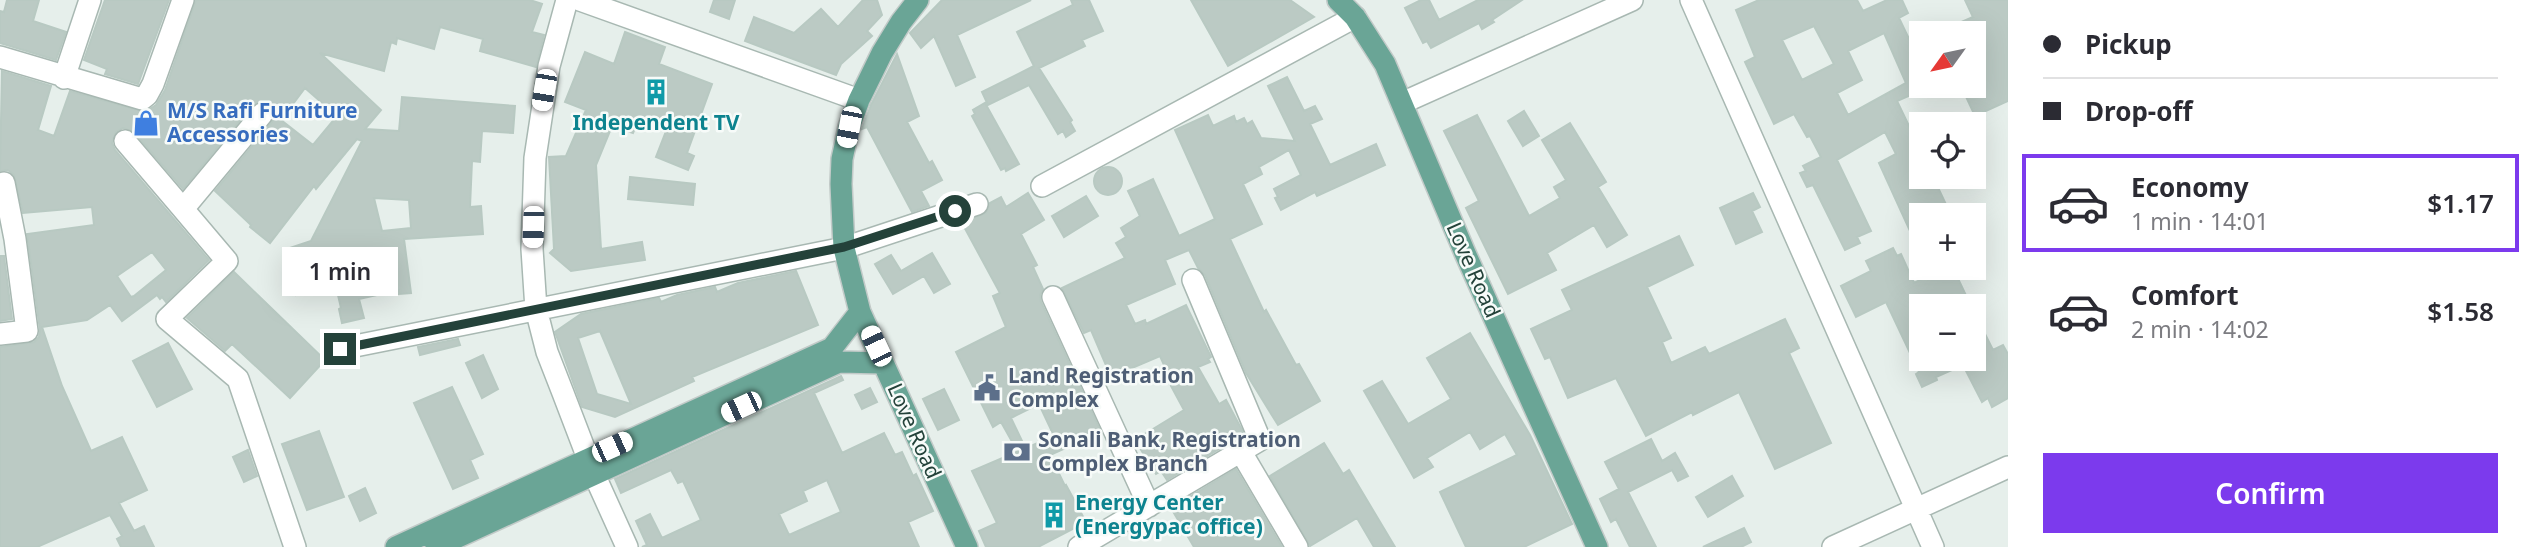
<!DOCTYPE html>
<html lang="en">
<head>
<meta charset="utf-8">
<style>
	body { margin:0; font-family:"Noto Sans",sans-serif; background:#f2f2f3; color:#2b2b33; height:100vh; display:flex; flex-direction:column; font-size:26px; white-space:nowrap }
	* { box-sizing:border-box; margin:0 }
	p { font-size:23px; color:#7c7c81 }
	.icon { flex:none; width:38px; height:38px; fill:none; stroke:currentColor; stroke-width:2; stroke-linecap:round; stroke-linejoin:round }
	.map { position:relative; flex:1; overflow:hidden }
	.sheet { display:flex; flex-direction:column; background:#fff; width:525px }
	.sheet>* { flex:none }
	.top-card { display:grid; align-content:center; height:154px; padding:0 35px; background:#fff }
	.needle { width:46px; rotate:237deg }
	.fabs { position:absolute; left:1909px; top:21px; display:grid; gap:14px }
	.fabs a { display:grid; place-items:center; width:77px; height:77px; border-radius:0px; background:#fff; box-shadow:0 7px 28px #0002; font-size:35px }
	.end { position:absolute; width:32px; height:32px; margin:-16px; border:9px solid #24423a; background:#fff; box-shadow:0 0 0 4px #fff }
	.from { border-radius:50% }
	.bubble { position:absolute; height:49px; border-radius:0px; background:#fff; box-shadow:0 7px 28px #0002; font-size:23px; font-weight:600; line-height:49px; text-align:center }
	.car { position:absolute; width:21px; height:42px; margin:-21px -10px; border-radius:9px; box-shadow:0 0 5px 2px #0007; background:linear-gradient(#fff 24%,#345 0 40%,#fff 0 76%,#345 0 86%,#fff 0) }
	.top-card b { display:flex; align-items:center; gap:24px; height:66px; font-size:26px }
	.top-card b+b { border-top:2px solid #e1e1e2 }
	.top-card i { width:18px; height:18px; background:#2b2b33 }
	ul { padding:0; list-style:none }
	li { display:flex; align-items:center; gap:21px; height:98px; margin:0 14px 10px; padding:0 21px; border:4px solid transparent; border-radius:0px }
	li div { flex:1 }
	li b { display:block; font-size:26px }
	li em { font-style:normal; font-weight:600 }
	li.selected { border-color:#7c3aed }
	li>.icon { width:63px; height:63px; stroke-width:1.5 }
	.cta { display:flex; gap:14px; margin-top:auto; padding:14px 35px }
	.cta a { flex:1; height:80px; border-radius:0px; background:#7c3aed; color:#fff; font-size:28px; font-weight:600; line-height:80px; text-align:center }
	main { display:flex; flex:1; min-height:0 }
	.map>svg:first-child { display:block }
</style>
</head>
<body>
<main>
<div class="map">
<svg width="2008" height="547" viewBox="0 0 2008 547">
	<rect width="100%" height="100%" fill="#e6efeb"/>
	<path fill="#bbcac4" stroke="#b8c9c2" stroke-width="2" fill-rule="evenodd" d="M 7,0 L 39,0 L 33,21 L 66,32 L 56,60 L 0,43 L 0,11 L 4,12 Z
		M 105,0 L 169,0 L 138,84 L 105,74 L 107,69 L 84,60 Z
		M 196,0 L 530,0 L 542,4 L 532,32 L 544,35 L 536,67 L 480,51 L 483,39 L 440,27 L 434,49 L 397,38 L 396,44 L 391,42 L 384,71 L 320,53 L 381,110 L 365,129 L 399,131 L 402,97 L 515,106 L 513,133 L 482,131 L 480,162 L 472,161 L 470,207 L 481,206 L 483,234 L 404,239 L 411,293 L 399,294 L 399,290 L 359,299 L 364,318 L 342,323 L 339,309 L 341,308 L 335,282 L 296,295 L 284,250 L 311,241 L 362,141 L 357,139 L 316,189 L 314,186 L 270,243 L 250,227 L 251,225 L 215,191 L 272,122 L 274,110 L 270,104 L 258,102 L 252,106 L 183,189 L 134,132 L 123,128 L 116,132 L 112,143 L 115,150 L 209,260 L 166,302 L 162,297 L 160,299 L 157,295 L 122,321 L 110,305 L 87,320 L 42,327 L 62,386 L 91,451 L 122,437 L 147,490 L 119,503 L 134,531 L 144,526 L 154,547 L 121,547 L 117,539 L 122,536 L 110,515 L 37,547 L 0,547 L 0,347 L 34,342 L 39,337 L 40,330 L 27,234 L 94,225 L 92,207 L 23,213 L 14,175 L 8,170 L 0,171 L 2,71 L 51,86 L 38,130 L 54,136 L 70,91 L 145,112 L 156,105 L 165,90 ZM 305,88 L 337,116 L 313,145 L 281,120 ZM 374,198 L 409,200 L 411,228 L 382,231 ZM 152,252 L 166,270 L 134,296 L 131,297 L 117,276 Z
		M 714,0 L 735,0 L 729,19 L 710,12 Z
		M 863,0 L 877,0 L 882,15 L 867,31 L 872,36 L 841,64 L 836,75 L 745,41 L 754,17 L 794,33 L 821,9 L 838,27 Z
		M 942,0 L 1031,0 L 957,35 L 975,77 L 956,86 L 934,36 L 921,48 L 910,33 Z
		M 1071,0 L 1089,0 L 1103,31 L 1082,40 L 1085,46 L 1039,68 L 1072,120 L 1070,122 L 1075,131 L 1066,137 L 1063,131 L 1058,134 L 1029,85 L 988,105 L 982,92 L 1034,66 L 1017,32 L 1073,5 Z
		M 1191,0 L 1290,0 L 1314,17 L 1228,66 Z
		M 1421,0 L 1429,0 L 1439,20 L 1478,0 L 1522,0 L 1492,20 L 1494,22 L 1482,29 L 1479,23 L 1431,48 L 1427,41 L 1423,43 L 1405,8 Z
		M 1759,0 L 1857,0 L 1863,11 L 1887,0 L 1902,0 L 1908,13 L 1899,18 L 1922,66 L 1922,90 L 1897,101 L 1922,153 L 1922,177 L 1933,177 L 1951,215 L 1922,215 L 1922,227 L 1911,233 L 1879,163 L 1896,154 L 1885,132 L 1837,160 L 1871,231 L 1857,237 L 1860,243 L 1845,250 L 1813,185 L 1807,187 L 1800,173 L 1806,171 L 1803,166 L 1821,157 L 1810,136 L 1807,137 L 1794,114 L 1774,124 L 1745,62 L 1755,57 L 1736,10 ZM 1814,26 L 1834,64 L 1802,80 L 1782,40 ZM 1884,33 L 1906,83 L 1848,115 L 1837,93 L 1862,80 L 1848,51 Z
		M 1965,0 L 2008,0 L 2008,101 L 1975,116 L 1961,86 L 1974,86 L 1974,33 L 1936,33 L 1973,17 Z
		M 625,32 L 665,47 L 659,64 L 712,84 L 687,153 L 694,156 L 688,170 L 656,157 L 668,126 L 640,116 L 633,133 L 612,126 L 596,165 L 601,249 L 642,242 L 645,260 L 571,271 L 550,253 L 554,249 L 549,157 L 566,156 L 586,110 L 565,102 L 585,52 L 614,64 Z
		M 897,54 L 919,116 L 907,122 L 929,163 L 932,161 L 942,180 L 921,191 L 929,206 L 912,212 L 867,127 L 862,129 L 871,105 Z
		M 1287,77 L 1304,111 L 1315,106 L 1322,119 L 1310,124 L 1330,165 L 1376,144 L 1385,165 L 1317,196 L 1315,192 L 1281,210 L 1275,198 L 1278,197 L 1274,189 L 1301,175 L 1289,150 L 1259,167 L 1262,174 L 1243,184 L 1262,224 L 1230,239 L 1264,312 L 1266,310 L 1296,365 L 1299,364 L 1320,401 L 1278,425 L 1246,373 L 1205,275 L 1198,268 L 1189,250 L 1165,260 L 1175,284 L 1126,305 L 1135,324 L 1145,320 L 1146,324 L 1186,305 L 1211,357 L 1208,359 L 1210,362 L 1198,367 L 1219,404 L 1226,400 L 1243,432 L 1228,441 L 1229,443 L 1167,480 L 1161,471 L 1156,474 L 1135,440 L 1184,410 L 1171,386 L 1173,385 L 1160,356 L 1111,377 L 1091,330 L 1084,333 L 1062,288 L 1125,258 L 1116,243 L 1126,237 L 1121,228 L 1140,216 L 1128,191 L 1153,179 L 1179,236 L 1215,219 L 1175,130 L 1208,115 L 1213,126 L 1234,116 L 1236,122 L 1244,118 L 1247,124 L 1252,121 L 1261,138 L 1295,141 L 1268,86 Z
		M 985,103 L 1019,164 L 1006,171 L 1005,168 L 1001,170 L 972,116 L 975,114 L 973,110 Z
		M 1524,111 L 1539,136 L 1523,146 L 1508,121 Z
		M 1477,115 L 1529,216 L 1560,198 L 1554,187 L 1566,180 L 1542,140 L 1570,123 L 1606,182 L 1598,187 L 1627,235 L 1607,247 L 1594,225 L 1547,253 L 1556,270 L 1508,294 L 1466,208 L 1479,201 L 1444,131 Z
		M1094 181a14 14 0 1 1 28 0a14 14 0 1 1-28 0Z
		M 630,177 L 695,184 L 693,205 L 628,199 Z
		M 1028,193 L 1044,220 L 1021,234 L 1037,265 L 1033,267 L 1043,289 L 1040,295 L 1041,302 L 1101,432 L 1050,455 L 1065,486 L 1066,485 L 1086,522 L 1038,547 L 986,547 L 979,531 L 997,523 L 972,471 L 1054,436 L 1039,404 L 1011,418 L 1023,443 L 1015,447 L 1001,422 L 993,427 L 956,352 L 1006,327 L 993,296 L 1000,293 L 962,223 L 986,213 L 990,203 L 1001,197 L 1006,207 Z
		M 1753,193 L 1760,207 L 1752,211 L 1762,232 L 1736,244 L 1720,208 Z
		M 1086,196 L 1098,216 L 1064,237 L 1052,216 Z
		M 1679,236 L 1693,265 L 1647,287 L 1671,338 L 1662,342 L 1671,363 L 1705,347 L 1709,354 L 1785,319 L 1799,348 L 1789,353 L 1831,443 L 1775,469 L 1739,392 L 1693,415 L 1692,412 L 1646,436 L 1616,378 L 1568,398 L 1550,357 L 1545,359 L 1531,329 L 1572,310 L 1562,290 Z
		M 1893,248 L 1897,256 L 1901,254 L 1914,283 L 1945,268 L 1953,268 L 1971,306 L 1922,306 L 1922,359 L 1974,359 L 1974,312 L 1993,350 L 2003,345 L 2008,354 L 2008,398 L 1992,407 L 1988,398 L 1982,402 L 1963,365 L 1936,377 L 1937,380 L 1922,387 L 1916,374 L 1919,372 L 1886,302 L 1856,317 L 1841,286 L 1871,271 L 1866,261 Z
		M 932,253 L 950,284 L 934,293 L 924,276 L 893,294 L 875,264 L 891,255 L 901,271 Z
		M 0,256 L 4,256 L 12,319 L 0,321 Z
		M 796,271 L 818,325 L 692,377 L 694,381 L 615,417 L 582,407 L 555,332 L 581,314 L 659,298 L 661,302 L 677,295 L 715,287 L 717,292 L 738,283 ZM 600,331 L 631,404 L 597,394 L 578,338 Z
		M 234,272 L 325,360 L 290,398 L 232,344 L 225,351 L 187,318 Z
		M 1470,333 L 1530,435 L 1572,524 L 1524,547 L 1466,547 L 1440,492 L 1517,455 L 1505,434 L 1480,449 L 1470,432 L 1427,458 L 1433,467 L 1414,478 L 1364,391 L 1382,381 L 1408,424 L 1451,399 L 1427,358 Z
		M 458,339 L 460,345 L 420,355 L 418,347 Z
		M 168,343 L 192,389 L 157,407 L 133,361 Z
		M 483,355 L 498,389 L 482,398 L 466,363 Z
		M 841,376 L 843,380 L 814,393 L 842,453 L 884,433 L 895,455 L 902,452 L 913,476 L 916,474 L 933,511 L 908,522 L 919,547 L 642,547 L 647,545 L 636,521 L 650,514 L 662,538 L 701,520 L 683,481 L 678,483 L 671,470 L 621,493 L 615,479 ZM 827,480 L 841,512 L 789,535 L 779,514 L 807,501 L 803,491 Z
		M 452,387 L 483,454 L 470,460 L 478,478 L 453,489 L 414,403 Z
		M 870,388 L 877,402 L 862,409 L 855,395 Z
		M 944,389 L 959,420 L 938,430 L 923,399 Z
		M 319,431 L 344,497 L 307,510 L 282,444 Z
		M 1651,439 L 1662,461 L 1675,453 L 1688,476 L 1678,481 L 1672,470 L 1628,492 L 1656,547 L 1630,547 L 1616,519 L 1611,522 L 1600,499 L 1619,489 L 1605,462 Z
		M 1324,443 L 1343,474 L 1349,470 L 1395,547 L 1374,547 L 1357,518 L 1310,546 L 1270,476 Z
		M 248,450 L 257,476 L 244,482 L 233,457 Z
		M 1236,469 L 1282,547 L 1194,547 L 1171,508 Z
		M 1732,476 L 1743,496 L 1708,517 L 1696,497 Z
		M 365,488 L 376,513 L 360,521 L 349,496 Z
		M 1744,528 L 1751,542 L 1741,547 L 1703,547 Z"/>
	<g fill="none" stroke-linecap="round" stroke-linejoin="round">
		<g stroke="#a8b8b2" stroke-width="24">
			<path id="minor" d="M 567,0 L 549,66 L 535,158 L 532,249 L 536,309 L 547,352 L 563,393 L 594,474 L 627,547
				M 580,0 L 859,100
				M 1691,0 L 1933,547
				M 0,57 L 142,99 L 147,95 L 153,84 L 183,0
				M 64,78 L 90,0
				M 1402,103 L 1632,0
				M 262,114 L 183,209 L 227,261 L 167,319 L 238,379 L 295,547
				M 125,141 L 183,209
				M 1042,186 L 1355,17
				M 1053,297 L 1149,506
				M 0,334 L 27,331 L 15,239 L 4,183
				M 340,349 L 844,248 L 977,204
				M 1241,452 L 1297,547
				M 1079,547 L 1260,440 L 1193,280
				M 1833,547 L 2008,467"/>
		</g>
		<g stroke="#c2cac8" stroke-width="24">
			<path id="major" d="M 918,0 L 901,22 L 882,53 L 859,100 L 849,127 L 842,159 L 841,184 L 844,248 L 860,312 L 967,547
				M 1338,0 L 1355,17 L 1385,64 L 1465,253 L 1597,547
				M 396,547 L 832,348 L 860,312
				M 436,547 L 839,362 L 883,363"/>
		</g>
		<use href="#minor" stroke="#fff" stroke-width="21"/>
		<use href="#major" stroke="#6aa596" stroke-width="21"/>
	</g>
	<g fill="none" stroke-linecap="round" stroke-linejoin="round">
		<path stroke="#24423a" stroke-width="9" d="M 340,349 L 844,247 L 955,211"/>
	</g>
	<defs>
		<g id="building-bare" transform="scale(2.1)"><path d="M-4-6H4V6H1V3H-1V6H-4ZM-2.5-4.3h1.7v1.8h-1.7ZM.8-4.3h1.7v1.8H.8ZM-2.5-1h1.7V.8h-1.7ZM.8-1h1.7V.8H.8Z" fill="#0f9aa8" stroke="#f7fbf9" stroke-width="2.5" paint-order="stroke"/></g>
		<g id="shop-bare" transform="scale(2.1)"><path d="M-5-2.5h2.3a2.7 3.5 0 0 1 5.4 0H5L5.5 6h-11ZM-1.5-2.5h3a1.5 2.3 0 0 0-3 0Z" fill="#3f7fe0" stroke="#f7fbf9" stroke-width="2.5" paint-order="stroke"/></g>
		<g id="civic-bare" transform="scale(2.1)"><path d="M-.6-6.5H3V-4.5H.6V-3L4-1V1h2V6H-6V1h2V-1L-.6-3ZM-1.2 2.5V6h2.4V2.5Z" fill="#5c6f8a" stroke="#f7fbf9" stroke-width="2.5" paint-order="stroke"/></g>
		<g id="bank-bare" transform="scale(2.1)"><path d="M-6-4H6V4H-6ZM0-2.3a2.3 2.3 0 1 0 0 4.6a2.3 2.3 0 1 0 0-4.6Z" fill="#5c6f8a" stroke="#f7fbf9" stroke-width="2.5" paint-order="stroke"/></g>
	</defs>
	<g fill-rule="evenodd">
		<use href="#building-bare" x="656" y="92"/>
		<use href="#shop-bare" x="146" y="123"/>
		<use href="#civic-bare" x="987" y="388"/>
		<use href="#bank-bare" x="1017" y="452"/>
		<use href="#building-bare" x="1054" y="515"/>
	</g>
	<g text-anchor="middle" stroke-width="5" stroke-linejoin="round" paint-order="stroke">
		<g font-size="21" font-weight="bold" fill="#366cbe" stroke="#f7fbf9" text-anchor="start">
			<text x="167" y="118">M/S Rafi Furniture<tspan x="167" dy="24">Accessories</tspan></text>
		</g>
		<g font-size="21" font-weight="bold" fill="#0d838f" stroke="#f7fbf9">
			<text x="656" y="130">Independent TV</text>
			<text x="1075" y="510" text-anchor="start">Energy Center<tspan x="1075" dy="24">(Energypac office)</tspan></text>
		</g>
		<g font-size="21" fill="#24423a" stroke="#f7fbf9">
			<text transform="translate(1473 270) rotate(66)" y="7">Love Road</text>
			<text transform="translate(914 431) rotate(66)" y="7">Love Road</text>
		</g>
		<g font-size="21" font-weight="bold" fill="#4e5e75" stroke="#f7fbf9" text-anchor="start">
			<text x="1008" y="383">Land Registration<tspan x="1008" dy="24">Complex</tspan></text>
			<text x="1038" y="447">Sonali Bank, Registration<tspan x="1038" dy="24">Complex Branch</tspan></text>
		</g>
	</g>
</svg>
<div class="fabs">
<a><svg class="needle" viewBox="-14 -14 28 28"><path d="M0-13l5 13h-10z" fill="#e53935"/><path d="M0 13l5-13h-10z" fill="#7c7c81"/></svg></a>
<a><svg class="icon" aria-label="locate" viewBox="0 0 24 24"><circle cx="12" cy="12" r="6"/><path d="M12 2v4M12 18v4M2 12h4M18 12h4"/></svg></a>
<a>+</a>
<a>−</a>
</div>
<i class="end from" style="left:955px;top:211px"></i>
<i class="end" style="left:340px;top:349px"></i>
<div class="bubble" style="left:282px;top:247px;width:116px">1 min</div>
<i class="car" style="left:544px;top:90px;rotate:190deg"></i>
<i class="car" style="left:849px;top:127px;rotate:191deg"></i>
<i class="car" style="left:533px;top:227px;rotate:182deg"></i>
<i class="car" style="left:876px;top:346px;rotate:335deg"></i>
<i class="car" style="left:741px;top:407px;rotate:245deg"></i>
<i class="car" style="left:612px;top:447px;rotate:66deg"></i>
</div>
<section class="sheet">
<div class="top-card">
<b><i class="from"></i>Pickup</b>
<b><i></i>Drop-off</b>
</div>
<ul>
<li class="selected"><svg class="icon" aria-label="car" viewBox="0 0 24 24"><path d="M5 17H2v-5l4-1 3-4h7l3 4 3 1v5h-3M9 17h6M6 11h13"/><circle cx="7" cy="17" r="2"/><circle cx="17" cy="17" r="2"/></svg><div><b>Economy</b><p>1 min · 14:01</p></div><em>$1.17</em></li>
<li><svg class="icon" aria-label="car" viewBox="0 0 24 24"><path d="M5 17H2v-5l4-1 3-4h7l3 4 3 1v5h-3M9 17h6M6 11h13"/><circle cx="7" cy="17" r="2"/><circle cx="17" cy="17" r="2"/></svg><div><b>Comfort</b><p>2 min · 14:02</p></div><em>$1.58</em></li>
</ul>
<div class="cta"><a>Confirm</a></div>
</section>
</main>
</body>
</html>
